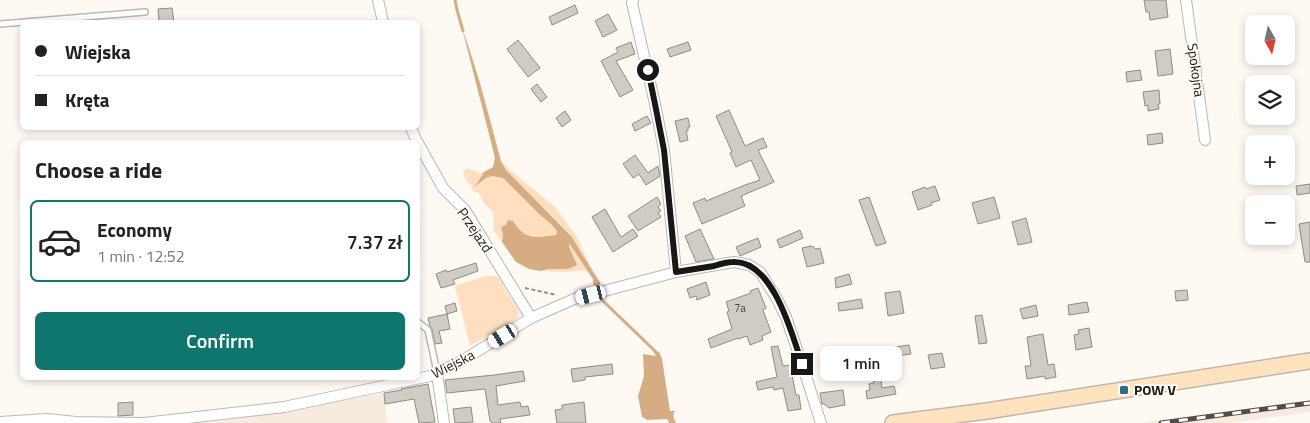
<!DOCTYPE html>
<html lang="en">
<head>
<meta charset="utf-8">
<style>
	body { margin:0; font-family:"Titillium Web",sans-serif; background:#f2f2f2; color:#222; height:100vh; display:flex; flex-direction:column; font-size:19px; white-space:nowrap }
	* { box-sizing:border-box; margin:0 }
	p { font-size:16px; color:#767676 }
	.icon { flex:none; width:28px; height:28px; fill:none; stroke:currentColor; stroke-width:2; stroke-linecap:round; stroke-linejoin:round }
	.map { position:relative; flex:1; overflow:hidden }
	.panel { position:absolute; left:20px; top:140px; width:400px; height:240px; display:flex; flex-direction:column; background:#fff; border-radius:8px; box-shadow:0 2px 8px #0003 }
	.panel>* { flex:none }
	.top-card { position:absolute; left:20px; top:20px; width:400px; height:110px; border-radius:8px; box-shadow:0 2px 8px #0003; display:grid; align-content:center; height:110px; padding:0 15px; background:#fff }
	.needle { width:32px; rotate:172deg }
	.controls { position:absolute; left:1245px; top:15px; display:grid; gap:10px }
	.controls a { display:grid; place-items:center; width:50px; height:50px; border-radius:8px; background:#fff; box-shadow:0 2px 8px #0003; font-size:25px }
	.end { position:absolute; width:22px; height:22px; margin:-11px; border:6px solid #191715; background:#fff; box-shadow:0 0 0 2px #fff }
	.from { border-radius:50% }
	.bubble { position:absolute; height:35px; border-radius:8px; background:#fff; box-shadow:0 2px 8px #0003; font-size:16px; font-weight:600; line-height:35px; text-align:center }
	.car { position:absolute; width:15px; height:30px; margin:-15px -8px; border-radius:6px; box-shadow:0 0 4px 1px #0007; background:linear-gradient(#fff 24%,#345 0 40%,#fff 0 76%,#345 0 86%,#fff 0) }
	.top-card b { display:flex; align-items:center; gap:18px; height:48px; font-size:19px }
	.top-card b+b { border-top:1px solid #e0e0e0 }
	.top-card i { width:12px; height:12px; background:#222 }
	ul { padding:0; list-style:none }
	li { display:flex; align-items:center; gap:15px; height:82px; margin:0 10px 8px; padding:0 5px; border:2px solid transparent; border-radius:8px }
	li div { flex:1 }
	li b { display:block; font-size:19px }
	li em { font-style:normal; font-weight:600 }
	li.on { border-color:#0f766e }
	li>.icon { width:45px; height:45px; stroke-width:1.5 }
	h2 { padding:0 15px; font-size:22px; line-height:60px }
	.button { display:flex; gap:10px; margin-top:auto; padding:10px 15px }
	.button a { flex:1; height:58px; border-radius:8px; background:#0f766e; color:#fff; font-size:20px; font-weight:600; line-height:58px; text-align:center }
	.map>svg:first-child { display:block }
</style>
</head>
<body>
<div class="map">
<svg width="1310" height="423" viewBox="0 0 1310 423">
	<rect width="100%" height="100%" fill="#fff9f3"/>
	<path fill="#f7ebe0" d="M 384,393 L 387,423 L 210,423 L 292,410 Z
		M 1310,400 L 1310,412 L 1230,423 L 1140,423 Z"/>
	<path fill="#ffdfbf" d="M 501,161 L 511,171 L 555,207 L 577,237 L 591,268 L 568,232 L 506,170 Z
		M 467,168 L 480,173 L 484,172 L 478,182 L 475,185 L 478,184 L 486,178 L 492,176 L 503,178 L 540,215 L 550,223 L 557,231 L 556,235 C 536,238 525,240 513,221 L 507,225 L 501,227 L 503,235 L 502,242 L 494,231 L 493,212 L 484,203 L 479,193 L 473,191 L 471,185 L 466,181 L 463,172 Z
		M 569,242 L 589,273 L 583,270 L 567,272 L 541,271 L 548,269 L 568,269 Z
		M 486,276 L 497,276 L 519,312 L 517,319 L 470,346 L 455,286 Z"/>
	<path fill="#d6ad83" d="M 462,28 L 469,48 L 480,83 L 501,161 L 506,170 L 572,237 L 582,254 L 596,276 L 600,282 L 600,287 L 597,287 L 593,284 L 593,279 L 569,243 L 569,247 L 577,265 L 568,269 L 548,269 L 541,271 L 529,269 L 516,262 L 502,242 L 503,235 L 501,227 L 506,225 L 508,220 L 513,221 C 525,240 535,238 556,235 L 557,231 L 550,223 L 540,215 L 503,178 L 492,176 L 486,178 L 478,184 L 473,187 L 478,182 L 484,172 L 493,167 L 495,158 Z
		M 652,349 L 659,352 L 662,359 L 670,411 L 675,411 C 672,415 674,419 676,423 L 669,423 L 667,419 L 647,420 L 642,417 L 638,396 L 644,376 L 643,354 L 656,356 Z"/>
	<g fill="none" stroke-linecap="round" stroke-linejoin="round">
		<path stroke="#d6ad83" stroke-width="3" d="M 455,0 L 457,10 L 463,31
			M 603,301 L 655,351"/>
	</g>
	<path fill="#d1cbc6" stroke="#8f8a84" d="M 1144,0 L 1166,0 L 1168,17 L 1150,20 L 1149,12 L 1146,12 Z
		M 575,5 L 578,13 L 552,25 L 549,17 Z
		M 172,8 L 174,22 L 159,22 L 158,9 Z
		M 608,14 L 617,30 L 603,37 L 595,21 Z
		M 518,40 L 540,68 L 528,77 L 507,49 Z
		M 631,42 L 635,54 L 616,61 L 633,90 L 620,97 L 601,61 L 618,52 L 616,48 Z
		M 688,42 L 691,50 L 670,57 L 667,49 Z
		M 1170,49 L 1173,74 L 1158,76 L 1155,51 Z
		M 1140,70 L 1142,80 L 1127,82 L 1126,72 Z
		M 537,84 L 547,97 L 541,102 L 531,89 Z
		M 1159,90 L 1160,104 L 1158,104 L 1159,109 L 1148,111 L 1148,105 L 1145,106 L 1143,92 Z
		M 729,110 L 745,146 L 763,138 L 767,147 L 758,150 L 774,182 L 741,196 L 745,206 L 702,224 L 693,203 L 705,198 L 706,201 L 745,185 L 760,180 L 751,160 L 736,167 L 730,153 L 732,152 L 716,116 Z
		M 565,111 L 571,120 L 562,127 L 556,118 Z
		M 647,116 L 651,123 L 635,131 L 632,124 Z
		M 688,118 L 690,127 L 688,127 L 688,131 L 686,131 L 688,140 L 680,142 L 675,121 Z
		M 1162,133 L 1163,143 L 1148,145 L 1147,135 Z
		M 635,155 L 648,173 L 658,166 L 660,176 L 646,185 L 639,174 L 633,178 L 623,164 Z
		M 1310,184 L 1310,193 L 1297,195 L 1296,186 Z
		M 935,186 L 940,200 L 931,203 L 932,205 L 918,210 L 912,192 L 925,187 L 926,189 Z
		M 657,197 L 661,204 L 658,207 L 661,211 L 658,213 L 661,217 L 638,231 L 628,216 Z
		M 869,197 L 886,243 L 876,246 L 859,200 Z
		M 994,197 L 1000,218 L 978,224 L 972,203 Z
		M 605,209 L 621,237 L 633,229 L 638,236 L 613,252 L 592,217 Z
		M 1026,218 L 1032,242 L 1018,245 L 1012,222 Z
		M 1310,222 L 1310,262 L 1305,262 L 1299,224 Z
		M 700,229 L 714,259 L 696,262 L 685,236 Z
		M 800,230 L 803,238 L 780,248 L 777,240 Z
		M 758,238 L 761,247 L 740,256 L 736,247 Z
		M 812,246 L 816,249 L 820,248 L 824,263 L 807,267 L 802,248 Z
		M 476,263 L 478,271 L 453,280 L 455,284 L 441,288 L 436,274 L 446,270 L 447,272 Z
		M 849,274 L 852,284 L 836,288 L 835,278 Z
		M 706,282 L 710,295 L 697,300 L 696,296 L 690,298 L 687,289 Z
		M 758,288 L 766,308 L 763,310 L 771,332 L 762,336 L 763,340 L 750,345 L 747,336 L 738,339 L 738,338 L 711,348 L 708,339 L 732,329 L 727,312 L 729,311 L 726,302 L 751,293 L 750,291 Z
		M 1187,290 L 1188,300 L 1176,301 L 1175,291 Z
		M 900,291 L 904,313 L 888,316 L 885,293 Z
		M 861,299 L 863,308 L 839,311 L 838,303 Z
		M 1087,302 L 1089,312 L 1069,315 L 1068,305 Z
		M 455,303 L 457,311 L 447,314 L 445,306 Z
		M 1036,305 L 1038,316 L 1023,319 L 1020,309 Z
		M 447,314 L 450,329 L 439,331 L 442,343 L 435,344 L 432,329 L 430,326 L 428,318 Z
		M 982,315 L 987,343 L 979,344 L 975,316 Z
		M 1089,328 L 1092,347 L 1076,350 L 1074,335 L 1079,334 L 1078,330 Z
		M 1043,334 L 1048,365 L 1054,364 L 1056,377 L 1045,379 L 1045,376 L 1027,379 L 1025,366 L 1031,366 L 1027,337 Z
		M 909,345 L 911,354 L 896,356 L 894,347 Z
		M 778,346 L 783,366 L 790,365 L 796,395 L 799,395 L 801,409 L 788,411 L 783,388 L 774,390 L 773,387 L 758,390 L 756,382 L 777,377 L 771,347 Z
		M 877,351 L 882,388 L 894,386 L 896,394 L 867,399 L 866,391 L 870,390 L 869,384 L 874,383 L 869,352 Z
		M 942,353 L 945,367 L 931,369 L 928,355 Z
		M 612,364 L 613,374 L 585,377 L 585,380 L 573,382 L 571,369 Z
		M 523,371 L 525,381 L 496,386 L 498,405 L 520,402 L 521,407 L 528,406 L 530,415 L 500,419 L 501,423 L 492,423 L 491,421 L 490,421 L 485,389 L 447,393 L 445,380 L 494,375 Z
		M 428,384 L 435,422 L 419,423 L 414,399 L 385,404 L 384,393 L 402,390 L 401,389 Z
		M 843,390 L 845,405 L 829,408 L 824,404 L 822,404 L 820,393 Z
		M 133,402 L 133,415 L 118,416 L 118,403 Z
		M 584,402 L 586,423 L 557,423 L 555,410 L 562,409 L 562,405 Z
		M 471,407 L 473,422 L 455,423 L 453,409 Z"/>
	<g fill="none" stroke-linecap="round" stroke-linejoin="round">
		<g stroke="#bdb7b2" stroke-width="8">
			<path id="service" d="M 0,24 L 145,12
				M 418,322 L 428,330 L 437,372"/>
		</g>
		<g stroke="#bdb7b2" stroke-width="12">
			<path id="minor" d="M 378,0 L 383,22
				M 633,0 L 632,3 L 655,104 L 664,150 L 676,272
				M 1186,0 L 1205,140
				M 411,128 L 417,142
				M 418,143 L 443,188 L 465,210 L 531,318
				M 437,373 L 444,423
				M 0,422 L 47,419 L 76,422 L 144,423 L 284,407 L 430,376 L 460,362 L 531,318 L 574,299 L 676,272 L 734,262 L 749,265 L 760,272 L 777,299 L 786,317 L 802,364 L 821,423"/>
		</g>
		<g stroke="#bdb7b2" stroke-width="18">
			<path id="secondary" d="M 893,423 L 987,411 L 1310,361"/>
		</g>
		<path stroke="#908c88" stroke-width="2" stroke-dasharray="4 2.5" stroke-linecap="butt" d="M 525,288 L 557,295"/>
		<use href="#service" stroke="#fff" stroke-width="5"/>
		<use href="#minor" stroke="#fff" stroke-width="10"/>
		<use href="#secondary" stroke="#ffe3bf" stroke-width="15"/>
		<g stroke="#504d4a" stroke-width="5">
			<path id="rail" d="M 1161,423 L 1310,403"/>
		</g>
		<use href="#rail" stroke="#fff9f3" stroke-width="3" stroke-dasharray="9" stroke-linecap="butt"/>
	</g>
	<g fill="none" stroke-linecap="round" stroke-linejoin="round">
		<path stroke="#191715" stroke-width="6" d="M 648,70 L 655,104 L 664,150 L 676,272 C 689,270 702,268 714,266 C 720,264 727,262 733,262 C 773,260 792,334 802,364"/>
	</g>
	<rect fill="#2a6e7e" stroke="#fff9f3" stroke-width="2" x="1119" y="385" width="10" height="10" rx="2.5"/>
	<g text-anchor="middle" stroke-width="4" stroke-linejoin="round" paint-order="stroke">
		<g font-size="11" fill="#474441">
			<text x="740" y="312">7a</text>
		</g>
		<g font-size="14" fill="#191715" stroke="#fff9f3">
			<text transform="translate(1196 70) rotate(82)" y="5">Spokojna</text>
			<text transform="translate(475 230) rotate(56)" y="5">Przejazd</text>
			<text transform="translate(453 364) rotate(-27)" y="5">Wiejska</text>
		</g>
		<g font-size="14" font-weight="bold" fill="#191715" stroke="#fff9f3" text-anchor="start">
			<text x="1134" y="395">POW V</text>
		</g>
	</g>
</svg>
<div class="controls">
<a><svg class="needle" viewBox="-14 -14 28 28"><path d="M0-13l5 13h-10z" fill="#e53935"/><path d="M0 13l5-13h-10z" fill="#767676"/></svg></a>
<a><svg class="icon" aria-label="layers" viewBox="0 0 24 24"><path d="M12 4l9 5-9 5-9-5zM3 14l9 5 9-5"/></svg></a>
<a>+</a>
<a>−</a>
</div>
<i class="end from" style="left:648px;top:70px"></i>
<i class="end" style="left:802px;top:364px"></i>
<div class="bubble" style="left:820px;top:346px;width:82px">1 min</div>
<i class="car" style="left:591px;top:295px;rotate:256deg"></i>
<i class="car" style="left:503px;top:336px;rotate:239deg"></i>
<div class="top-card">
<b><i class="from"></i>Wiejska</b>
<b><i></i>Kręta</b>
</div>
<section class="panel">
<h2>Choose a ride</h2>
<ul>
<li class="on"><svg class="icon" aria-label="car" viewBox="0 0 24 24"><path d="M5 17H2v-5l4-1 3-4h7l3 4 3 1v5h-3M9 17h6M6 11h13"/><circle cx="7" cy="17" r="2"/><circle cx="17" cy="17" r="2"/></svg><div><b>Economy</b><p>1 min · 12:52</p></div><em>7.37 zł</em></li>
</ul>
<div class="button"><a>Confirm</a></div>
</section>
</div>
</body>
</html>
